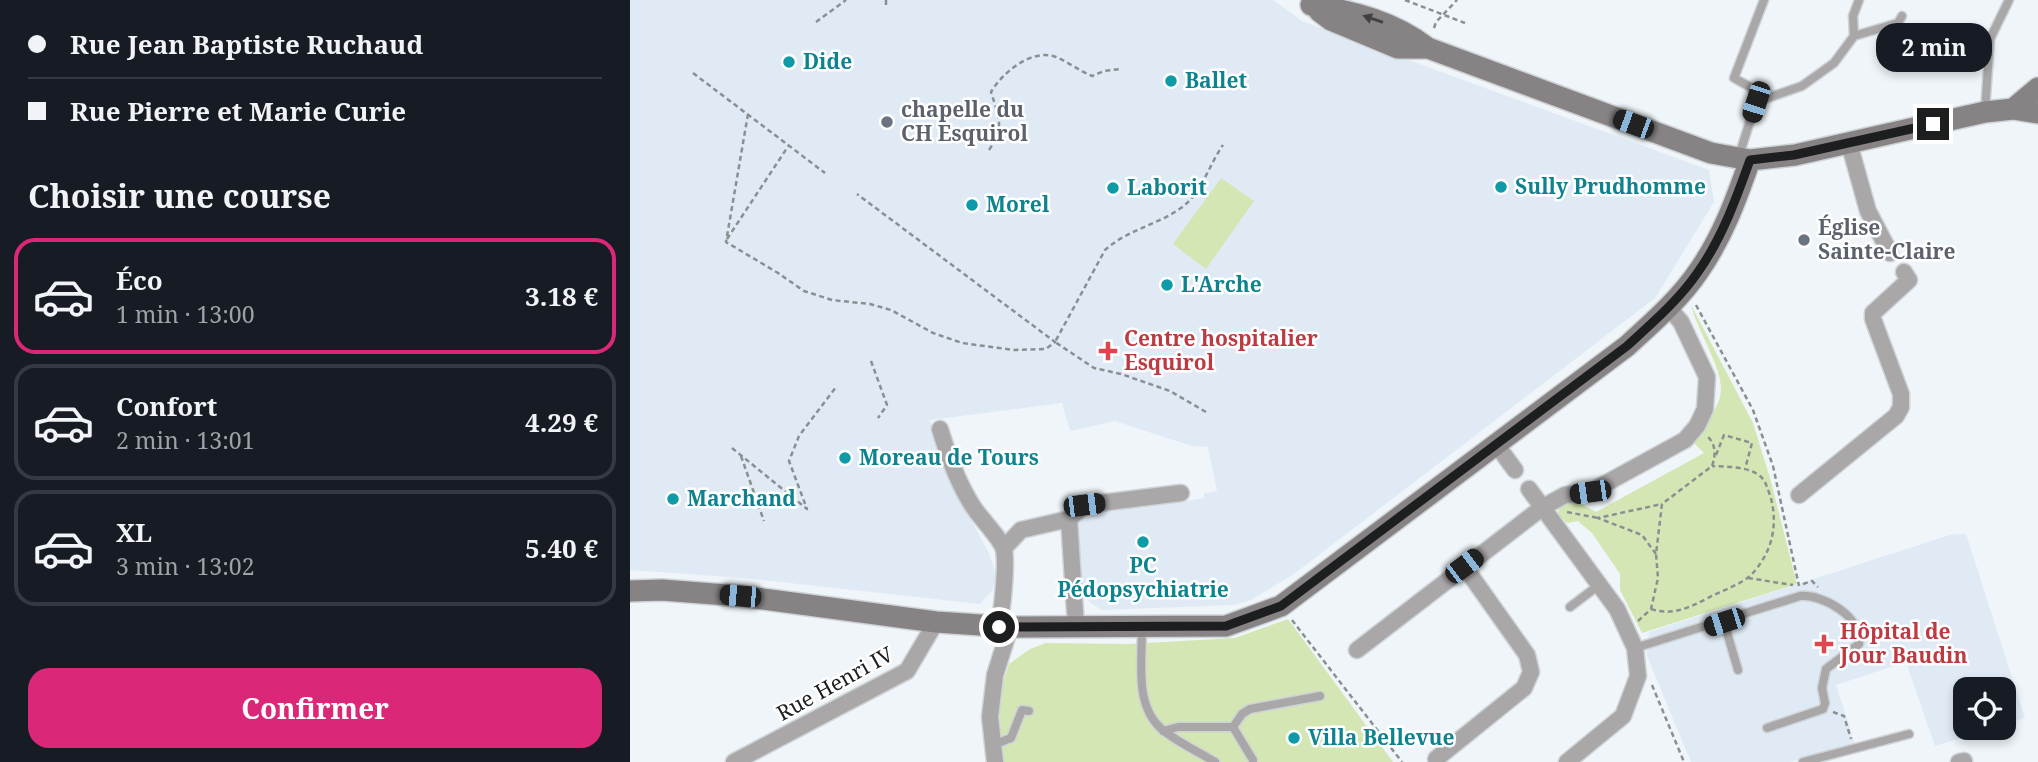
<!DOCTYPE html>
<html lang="fr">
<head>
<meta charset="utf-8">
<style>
	body { margin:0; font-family:"Noto Serif",serif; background:#20242c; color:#f1f3f6; height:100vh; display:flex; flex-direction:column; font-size:26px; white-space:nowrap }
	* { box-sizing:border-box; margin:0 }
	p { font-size:23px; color:#9ea1a6 }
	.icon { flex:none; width:38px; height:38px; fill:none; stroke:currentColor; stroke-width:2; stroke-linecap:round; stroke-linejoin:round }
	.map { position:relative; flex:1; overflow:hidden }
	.side { display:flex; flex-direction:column; background:#171b24; width:630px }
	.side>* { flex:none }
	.top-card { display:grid; align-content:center; height:154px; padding:0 28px; background:#171b24 }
	.fabs { position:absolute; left:1323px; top:677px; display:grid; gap:14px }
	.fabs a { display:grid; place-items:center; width:63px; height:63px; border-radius:14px; background:#171b24; box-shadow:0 4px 10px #0003; font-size:35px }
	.end { position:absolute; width:32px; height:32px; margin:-16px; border:9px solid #1c1e20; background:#fff; box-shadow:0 0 0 4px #fff }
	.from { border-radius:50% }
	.bubble { position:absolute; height:49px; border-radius:21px; background:#171b24; box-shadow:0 4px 10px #0003; font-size:23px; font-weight:700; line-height:49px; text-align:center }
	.car { position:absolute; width:21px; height:42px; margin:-21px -10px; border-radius:9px; box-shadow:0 0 5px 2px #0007; background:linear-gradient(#222 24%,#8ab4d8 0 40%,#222 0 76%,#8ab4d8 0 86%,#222 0) }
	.top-card b { display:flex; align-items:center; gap:24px; height:66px; font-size:26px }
	.top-card b+b { border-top:2px solid #363941 }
	.top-card i { width:18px; height:18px; background:#f1f3f6 }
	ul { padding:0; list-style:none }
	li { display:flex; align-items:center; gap:21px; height:116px; margin:0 14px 10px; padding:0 14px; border:4px solid #363941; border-radius:21px }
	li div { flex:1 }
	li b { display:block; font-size:26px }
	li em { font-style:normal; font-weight:700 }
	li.active { border-color:#db2777 }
	li>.icon { width:63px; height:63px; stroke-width:1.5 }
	h2 { padding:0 28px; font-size:32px; line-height:84px }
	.cta { display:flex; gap:14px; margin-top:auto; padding:14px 28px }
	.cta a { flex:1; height:80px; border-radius:21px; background:#db2777; color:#fff; font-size:28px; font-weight:700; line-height:80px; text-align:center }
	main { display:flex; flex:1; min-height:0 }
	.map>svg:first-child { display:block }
</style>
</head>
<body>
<main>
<section class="side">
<div class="top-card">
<b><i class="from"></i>Rue Jean Baptiste Ruchaud</b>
<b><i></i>Rue Pierre et Marie Curie</b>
</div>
<h2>Choisir une course</h2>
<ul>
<li class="active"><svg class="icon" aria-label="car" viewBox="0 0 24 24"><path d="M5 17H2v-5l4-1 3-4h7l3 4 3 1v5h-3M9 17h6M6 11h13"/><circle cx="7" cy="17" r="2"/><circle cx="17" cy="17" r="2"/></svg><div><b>Éco</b><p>1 min · 13:00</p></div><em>3.18 €</em></li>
<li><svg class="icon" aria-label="car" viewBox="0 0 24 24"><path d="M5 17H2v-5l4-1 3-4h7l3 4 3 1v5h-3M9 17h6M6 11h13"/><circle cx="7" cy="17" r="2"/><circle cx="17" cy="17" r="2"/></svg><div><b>Confort</b><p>2 min · 13:01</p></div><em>4.29 €</em></li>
<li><svg class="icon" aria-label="car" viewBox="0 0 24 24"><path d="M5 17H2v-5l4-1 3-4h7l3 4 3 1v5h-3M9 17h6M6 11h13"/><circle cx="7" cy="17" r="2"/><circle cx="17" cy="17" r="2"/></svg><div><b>XL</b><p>3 min · 13:02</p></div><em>5.40 €</em></li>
</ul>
<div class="cta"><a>Confirmer</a></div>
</section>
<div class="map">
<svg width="1408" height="762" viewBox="0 0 1408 762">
	<rect width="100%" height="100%" fill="#eff5f9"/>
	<path fill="#dfeaf5" d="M 0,0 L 643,0 L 672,21 L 1079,170 L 1084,202 L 1025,298 L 664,574 L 621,600 L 604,605 L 471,610 L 452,596 L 447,525 L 456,515 L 574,498 L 574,493 L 587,491 L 578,447 L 562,446 L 485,421 L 440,431 L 432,403 L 300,420 L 317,476 L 358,551 L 366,574 L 363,590 L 350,604 L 113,578 L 0,570 Z
		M 1323,534 L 1336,534 L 1395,718 L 1374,725 L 1374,690 L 1335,690 L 1335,728 L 1363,728 L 1305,746 L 1276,662 L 1206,685 L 1225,744 L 1160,762 L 1061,762 L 1017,656 L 1019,632 Z"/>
	<path fill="#d3e6b3" d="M 591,178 L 624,201 L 576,269 L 543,244 Z
		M 1061,305 L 1123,423 L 1140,478 L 1167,584 L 1012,633 L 990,590 L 990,574 L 962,533 L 948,521 L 937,523 L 928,514 L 930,506 L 946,501 L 966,512 L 1074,453 L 1063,442 C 1072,428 1091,407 1091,389 C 1091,365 1067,330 1061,305 Z
		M 658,619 L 763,762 L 372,762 L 369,695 L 379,664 L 400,649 L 416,643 L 499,644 L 605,638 Z"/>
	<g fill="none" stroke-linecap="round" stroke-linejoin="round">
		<g stroke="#cdd3d6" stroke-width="11">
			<path id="lane" d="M 1224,36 L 1268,23 L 1272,16
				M 1126,102 L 1172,86 L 1204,63 L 1224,36 L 1223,16 L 1229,0
				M 1355,111 L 1360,39 L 1379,0
				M 1109,156 L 1126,102 L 1122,88 L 1104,78 L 1134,0
				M 940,607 L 969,585
				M 1094,622 L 1108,670
				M 512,629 C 512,663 504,708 534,731 C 549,743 569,752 585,762
				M 1005,648 L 1170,596 C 1193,594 1233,617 1229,644 L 1196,669 L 1192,688 L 1195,703 L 1193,709 L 1137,728
				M 533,731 L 548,727 L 603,727
				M 363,745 L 381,738 L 392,710 L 399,711
				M 623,760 L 603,727 L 612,714 L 620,709 L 690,696
				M 1173,762 L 1279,734"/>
		</g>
		<g stroke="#cdd3d6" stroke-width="19">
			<path id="street" d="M 1219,143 L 1238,211 L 1260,253
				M 310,429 C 318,456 327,481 342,505 C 349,517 371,538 374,550 C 377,566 372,610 369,627
				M 866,444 L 885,470
				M 899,489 L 987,609 L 1005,648 L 1008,676 L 993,716 L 937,762
				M 1169,495 L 1266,416 L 1271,407 L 1271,394 L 1243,319 L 1243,313 L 1279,280 L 1274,272
				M 439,519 L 446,627
				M 374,548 L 391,530 L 439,519 L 455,505 L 551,493
				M 727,650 L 913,507 L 935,495 L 960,492 L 1055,440 L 1067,426 L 1075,409 L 1077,377 L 1051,322 L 1038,307
				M 806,759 L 894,688 L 901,672 L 897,655 L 834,566
				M 104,762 L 277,671 L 306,622
				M 365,762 L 360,717 L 365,675 L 380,627
				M 1329,762 L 1334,761"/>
		</g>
		<g stroke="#cdd3d6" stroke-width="24">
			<path id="secondary" d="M 681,5 C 724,11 764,22 798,48 L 1081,153 L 1120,160 L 1165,155 L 1355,112 L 1383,109 L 1408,113
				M 689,11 L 701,20 L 768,48 L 798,48
				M 1383,109 L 1408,88
				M 0,591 L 32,590 L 110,596 L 306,622 L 380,627 L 596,626 L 651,606 L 997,346 C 1022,323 1049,300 1068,272 C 1092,238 1106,200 1120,160"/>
		</g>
		<path stroke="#8b8f92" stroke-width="2.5" stroke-dasharray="5 3.5" stroke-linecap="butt" d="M 256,0 L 256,5
			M 775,0 L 835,23
			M 186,22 L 216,0
			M 804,28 L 806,22 L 827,0
			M 63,73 L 195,173
			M 118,114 L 96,242 L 148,273 L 174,291 L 202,300 L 240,304 L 261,310 L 303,333 L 332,343 L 384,350 L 416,349 L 425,342 L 227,194
			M 359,150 C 375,126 369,118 361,92 C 373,72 402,48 426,57 C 438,62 450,71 462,76 L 474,71 L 490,69
			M 97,239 L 159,145
			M 1066,305 L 1123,410 L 1143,466 L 1169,586
			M 241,361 L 257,405 L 248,418
			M 576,412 L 540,391 L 491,374 L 464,368 L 425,342 L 475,250 C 497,230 527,225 551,208 C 571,194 579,165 593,145
			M 102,448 L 177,509 L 159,461 L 169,436 L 206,387
			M 1086,455 L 1094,435 L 1122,443 L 1115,469
			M 111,456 L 134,521
			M 937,512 L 968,518
			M 1026,554 L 1012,535 L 968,518 L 1032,504
			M 1118,578 L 1163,585
			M 1173,584 L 1182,581 L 1188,587
			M 1021,609 C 1043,616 1058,608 1078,598 C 1091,591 1110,585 1121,575 C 1142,553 1149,525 1140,495 C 1137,488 1136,481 1130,476 C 1117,466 1098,467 1082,466
			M 662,620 L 772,762
			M 1008,621 L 1021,609 L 1028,578 L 1026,554 L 1032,504 L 1082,466 C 1086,455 1086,444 1077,436
			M 1022,685 L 1054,762
			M 1203,712 L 1214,716 L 1221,739"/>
		<use href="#lane" stroke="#aaa7a8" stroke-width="8"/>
		<use href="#street" stroke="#aaa7a8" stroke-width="16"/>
		<use href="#secondary" stroke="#878283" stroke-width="21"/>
	</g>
	<defs><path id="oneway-solid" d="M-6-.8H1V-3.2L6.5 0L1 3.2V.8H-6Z" transform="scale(1.75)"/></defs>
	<use fill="#414143" href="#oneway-solid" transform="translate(743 19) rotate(-161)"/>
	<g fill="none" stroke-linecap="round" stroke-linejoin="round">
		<path stroke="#1c1e20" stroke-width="9" d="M 369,627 L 596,626 L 651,606 L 997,346 C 1022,323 1049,300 1068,272 C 1092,238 1106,199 1120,160 L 1164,155 L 1303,124"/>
	</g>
	<g fill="#0f9aa8" stroke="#fff" stroke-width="2.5">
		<circle cx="159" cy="62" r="7"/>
		<circle cx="541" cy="81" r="7"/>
		<circle cx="871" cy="187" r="7"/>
		<circle cx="483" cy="188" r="7"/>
		<circle cx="342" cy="205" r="7"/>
		<circle cx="537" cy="285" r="7"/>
		<circle cx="215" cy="458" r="7"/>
		<circle cx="43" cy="499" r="7"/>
		<circle cx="513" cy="542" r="7"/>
		<circle cx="664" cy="738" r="7"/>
	</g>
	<g fill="#6b7280" stroke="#fff" stroke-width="2.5">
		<circle cx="257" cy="122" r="7"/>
		<circle cx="1174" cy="240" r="7"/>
	</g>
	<g fill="#e0444e" stroke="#fff" stroke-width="2.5">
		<path d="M474.5 340.5h7v7h7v7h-7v7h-7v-7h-7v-7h7z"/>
		<path d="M1190.5 633.5h7v7h7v7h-7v7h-7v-7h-7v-7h7z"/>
	</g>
	<g text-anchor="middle" stroke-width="5" stroke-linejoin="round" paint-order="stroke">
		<g font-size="21" font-weight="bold" fill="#0d838f" stroke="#fff" text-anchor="start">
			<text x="173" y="69">Dide</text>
			<text x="555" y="88">Ballet</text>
			<text x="885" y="194">Sully Prudhomme</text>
			<text x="497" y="195">Laborit</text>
			<text x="356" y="212">Morel</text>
			<text x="551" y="292">L'Arche</text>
			<text x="229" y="465">Moreau de Tours</text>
			<text x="57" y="506">Marchand</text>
			<text x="513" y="573" text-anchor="middle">PC<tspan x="513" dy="24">Pédopsychiatrie</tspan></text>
			<text x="678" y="745">Villa Bellevue</text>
		</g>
		<g font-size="21" font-weight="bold" fill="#5b616d" stroke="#fff" text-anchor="start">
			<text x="271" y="117">chapelle du<tspan x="271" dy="24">CH Esquirol</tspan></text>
			<text x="1188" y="235">Église<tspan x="1188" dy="24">Sainte-Claire</tspan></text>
		</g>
		<g font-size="21" font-weight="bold" fill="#be3a42" stroke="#fff" text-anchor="start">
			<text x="494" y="346">Centre hospitalier<tspan x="494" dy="24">Esquirol</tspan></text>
			<text x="1210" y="639">Hôpital de<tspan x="1210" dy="24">Jour Baudin</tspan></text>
		</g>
		<g font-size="21" fill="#1c1e20" stroke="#fff">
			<text transform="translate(205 684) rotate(-29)" y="7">Rue Henri IV</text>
		</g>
	</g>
</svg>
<div class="fabs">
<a><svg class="icon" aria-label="locate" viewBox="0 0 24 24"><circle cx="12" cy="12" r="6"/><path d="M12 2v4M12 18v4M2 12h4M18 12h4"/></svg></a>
</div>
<i class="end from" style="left:369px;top:627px"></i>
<i class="end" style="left:1303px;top:124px"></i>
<div class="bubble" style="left:1246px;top:23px;width:116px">2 min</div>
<i class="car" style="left:1126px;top:102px;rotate:198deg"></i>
<i class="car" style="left:1003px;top:124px;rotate:290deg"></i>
<i class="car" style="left:960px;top:492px;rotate:262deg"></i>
<i class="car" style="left:454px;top:505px;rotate:83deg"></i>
<i class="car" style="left:834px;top:566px;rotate:53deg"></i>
<i class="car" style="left:110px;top:596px;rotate:275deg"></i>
<i class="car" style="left:1094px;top:622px;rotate:252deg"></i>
</div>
</main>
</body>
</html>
